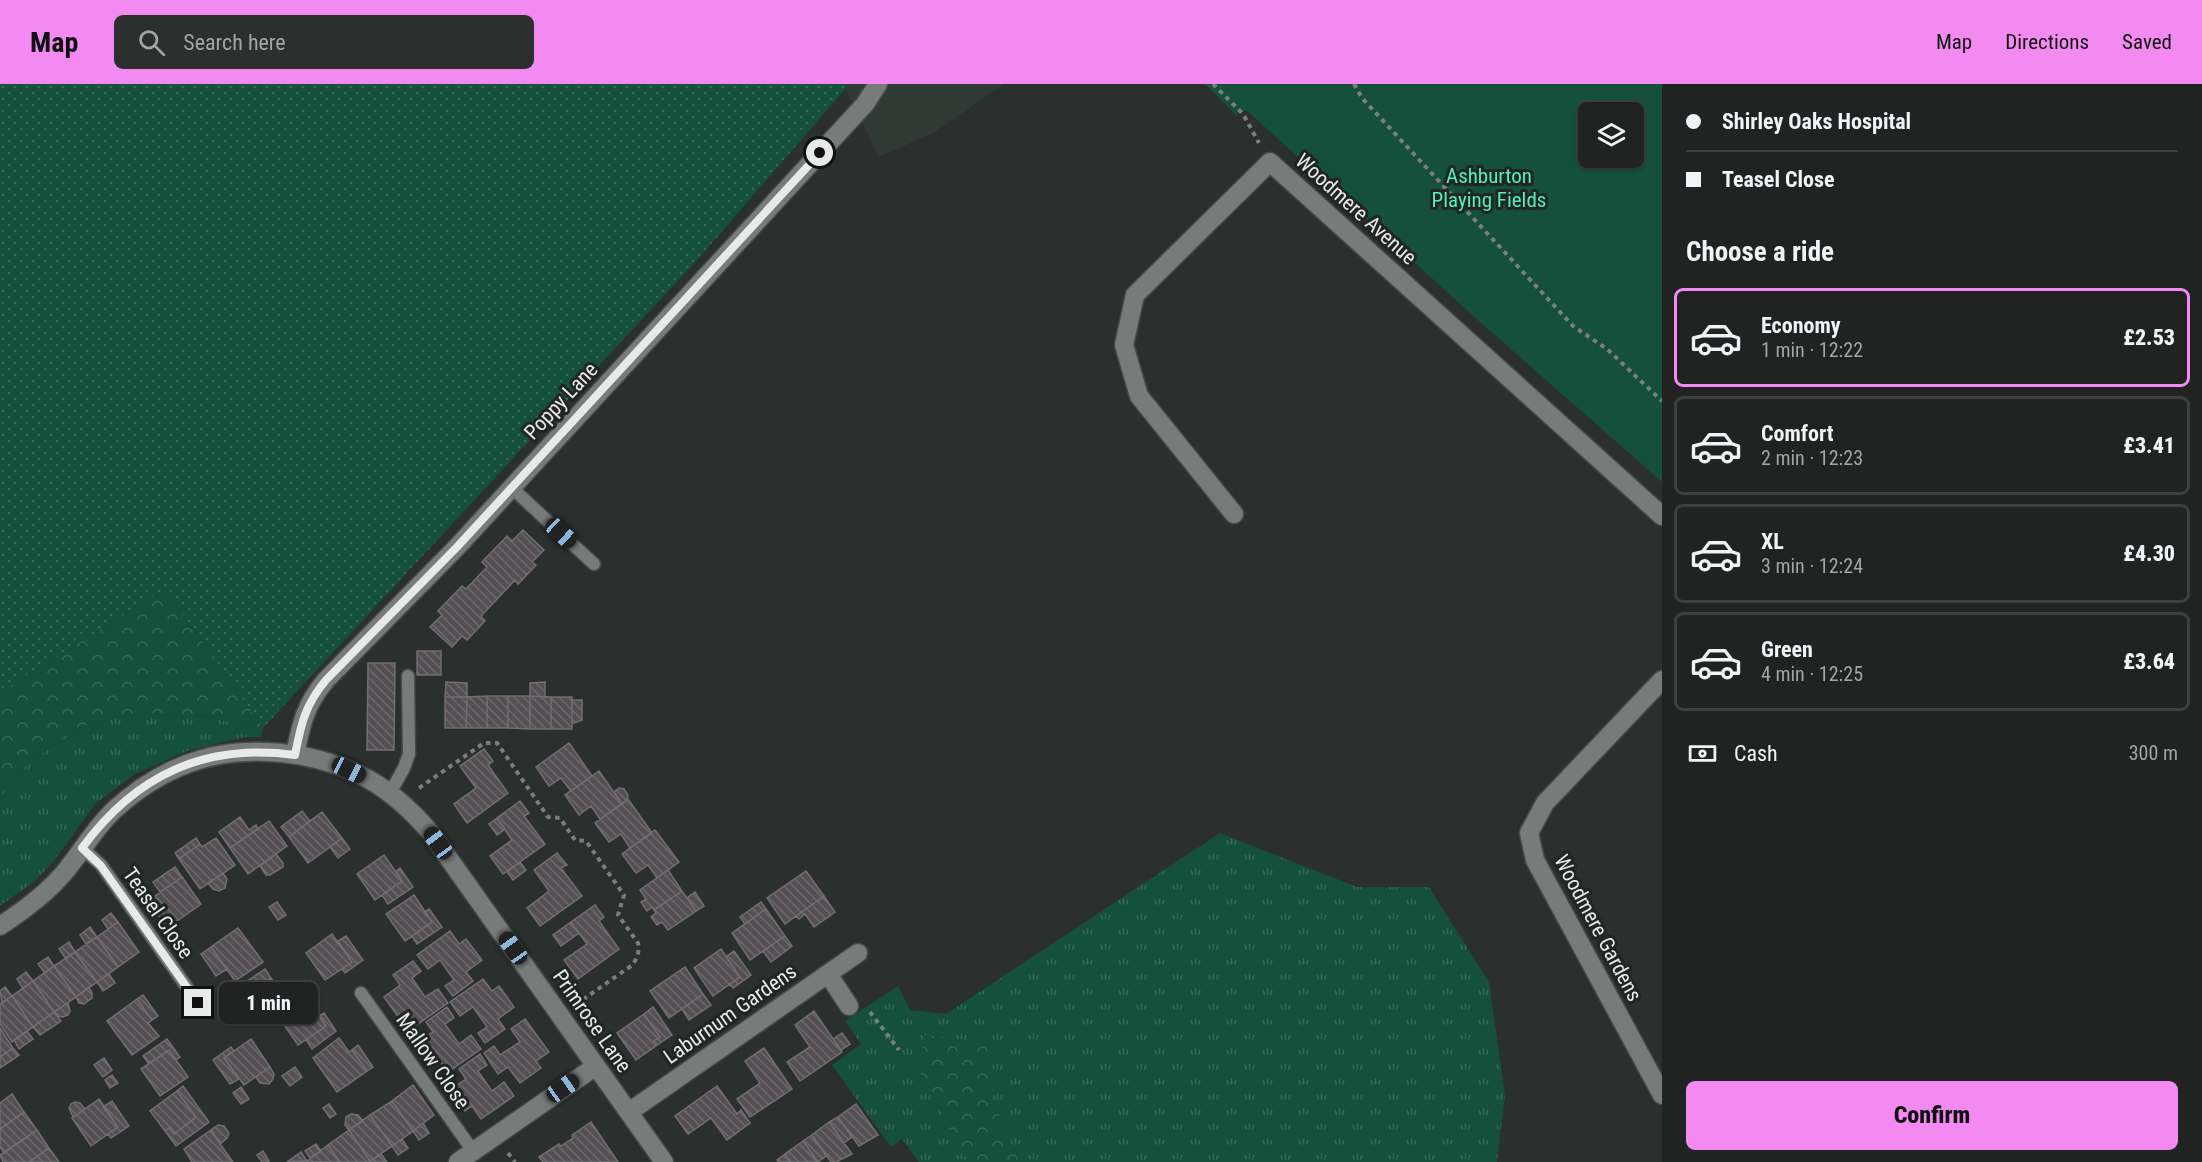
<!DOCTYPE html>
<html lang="en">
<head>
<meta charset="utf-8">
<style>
	body { margin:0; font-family:"Roboto Condensed",sans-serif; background:#2d2f2f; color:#f1f3f6; height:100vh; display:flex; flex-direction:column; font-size:22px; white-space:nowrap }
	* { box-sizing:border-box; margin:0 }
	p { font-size:20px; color:#a2a4a5 }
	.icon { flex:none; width:33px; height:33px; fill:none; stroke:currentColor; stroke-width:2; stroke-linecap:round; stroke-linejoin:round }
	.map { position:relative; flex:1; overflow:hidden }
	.side { display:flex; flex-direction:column; background:#202322; width:540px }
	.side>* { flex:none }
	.banner { display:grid; align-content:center; height:132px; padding:0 24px; background:#202322 }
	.buttons { position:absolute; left:1578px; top:18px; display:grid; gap:12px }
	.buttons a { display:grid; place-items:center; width:66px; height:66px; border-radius:9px; background:#202322; box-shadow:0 2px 4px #0004,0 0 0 2px #3d4040; font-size:30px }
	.end { position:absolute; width:27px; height:27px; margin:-14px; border:8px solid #e7eae9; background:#111; box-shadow:0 0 0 3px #111 }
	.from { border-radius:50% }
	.bubble { position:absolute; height:42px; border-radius:9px; background:#202322; box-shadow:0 2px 4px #0004,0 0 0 2px #3d4040; font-size:20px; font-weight:800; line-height:42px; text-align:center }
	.car { position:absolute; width:18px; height:36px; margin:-18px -9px; border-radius:8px; box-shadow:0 0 4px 2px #0007; background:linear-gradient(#222 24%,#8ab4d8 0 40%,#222 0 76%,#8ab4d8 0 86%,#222 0) }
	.banner b { display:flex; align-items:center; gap:21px; height:57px; font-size:22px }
	.banner b+b { border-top:2px solid #3d4040 }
	.banner i { width:15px; height:15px; background:#f1f3f6 }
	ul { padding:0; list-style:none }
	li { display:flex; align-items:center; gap:18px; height:99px; margin:0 12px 9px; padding:0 12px; border:3px solid #3d4040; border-radius:9px }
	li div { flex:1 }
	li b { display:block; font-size:22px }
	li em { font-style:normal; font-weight:800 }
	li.selected { border-color:#f28af2 }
	li>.icon { width:54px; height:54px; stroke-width:1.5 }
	h2 { padding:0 24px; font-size:27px; line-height:72px }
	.pay { display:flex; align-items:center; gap:15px; height:66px; padding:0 24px; font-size:22px }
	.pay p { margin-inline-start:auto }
	.primary-button { display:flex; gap:12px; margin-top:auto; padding:12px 24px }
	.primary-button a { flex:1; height:69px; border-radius:9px; background:#f28af2; color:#111; font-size:24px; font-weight:800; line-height:69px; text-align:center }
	header { display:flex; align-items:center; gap:36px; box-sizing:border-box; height:84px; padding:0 30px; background:#f28af2; color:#111 }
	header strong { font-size:28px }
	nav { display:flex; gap:33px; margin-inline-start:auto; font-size:21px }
	.search { width:420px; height:54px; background:#2d2f2f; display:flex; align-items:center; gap:15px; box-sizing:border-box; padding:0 21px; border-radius:9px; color:#a2a4a5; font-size:22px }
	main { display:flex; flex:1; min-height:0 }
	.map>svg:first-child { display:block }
</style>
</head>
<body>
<header>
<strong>Map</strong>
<div class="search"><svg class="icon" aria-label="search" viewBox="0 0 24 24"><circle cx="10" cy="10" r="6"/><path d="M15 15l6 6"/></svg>Search here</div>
<nav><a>Map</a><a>Directions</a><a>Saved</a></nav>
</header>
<main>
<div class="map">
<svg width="1662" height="1078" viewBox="0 0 1662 1078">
	<defs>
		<pattern id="grass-tufts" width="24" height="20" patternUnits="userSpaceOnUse" patternTransform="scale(1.5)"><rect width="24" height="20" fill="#14503c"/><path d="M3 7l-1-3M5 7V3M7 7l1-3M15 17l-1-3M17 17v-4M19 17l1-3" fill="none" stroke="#366958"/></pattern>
		<pattern id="forest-crowns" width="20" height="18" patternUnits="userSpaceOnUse" patternTransform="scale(1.5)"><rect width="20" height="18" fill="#14503c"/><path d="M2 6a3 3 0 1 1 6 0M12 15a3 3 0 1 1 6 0" fill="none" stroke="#366958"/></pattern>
		<pattern id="garden-dots" width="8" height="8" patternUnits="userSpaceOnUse" patternTransform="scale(1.5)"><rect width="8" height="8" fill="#14503c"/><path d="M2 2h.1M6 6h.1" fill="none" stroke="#366958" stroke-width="1.8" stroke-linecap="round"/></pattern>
		<pattern id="building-back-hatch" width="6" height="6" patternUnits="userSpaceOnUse" patternTransform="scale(1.5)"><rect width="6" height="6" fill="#534f53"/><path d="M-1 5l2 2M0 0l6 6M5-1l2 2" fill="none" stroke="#6c686c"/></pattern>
	</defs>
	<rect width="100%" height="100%" fill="#2b2f2d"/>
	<path fill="#2f3a35" d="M 843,0 L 1004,0 L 935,48 L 879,73 Z"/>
	<path fill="url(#grass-tufts)" d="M 135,629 L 190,630 L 263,644 L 261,653 L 245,653 L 187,667 L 135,690 L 95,720 L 55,776 L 36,796 L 0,822 L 0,714 L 27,680 L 83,642 Z
		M 1220,749 L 1357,803 L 1429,803 L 1489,898 L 1505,1011 L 1497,1078 L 919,1078 L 902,1055 L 891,1063 L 832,981 L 861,960 L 845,937 L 898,902 L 910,926 L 946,930 Z"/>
	<path fill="url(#forest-crowns)" d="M 165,505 L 263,644 L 190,630 L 135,629 L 83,642 L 27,680 L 0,714 L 0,608 Z
		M 925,951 L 991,959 L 993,1016 L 1018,1075 L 1017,1078 L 979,1078 L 962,1071 L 919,986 Z"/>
	<path fill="#14503c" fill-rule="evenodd" d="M 1205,0 L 1662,0 L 1662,398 L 1480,238 L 1246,26 L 1236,31 ZM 1588,28 L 1634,28 L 1634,74 L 1588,74 Z"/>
	<path fill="url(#garden-dots)" d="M 0,0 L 843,0 L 846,4 L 698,175 L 263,644 L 165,505 L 0,608 Z"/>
	<path fill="url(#building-back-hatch)" stroke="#726e72" stroke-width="1.5" d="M 523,446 L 544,466 L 532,478 L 536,481 L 518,500 L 515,496 L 481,532 L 485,537 L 467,556 L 462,552 L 452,563 L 430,543 L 442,531 L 438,527 L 462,502 L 466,505 L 487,483 L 482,478 L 507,452 L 512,457 Z
		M 417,567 L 441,567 L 441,591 L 417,591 Z
		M 368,579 L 395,579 L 394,666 L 367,666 Z
		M 446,598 L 467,599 L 467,613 L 445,613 Z
		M 545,598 L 545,613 L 530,612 L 530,599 Z
		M 487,612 L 508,612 L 508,644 L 487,644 Z
		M 487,612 L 487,644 L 466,644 L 467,613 Z
		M 508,612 L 530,612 L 530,645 L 508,644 Z
		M 530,612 L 551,613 L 551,645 L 530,645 Z
		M 445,613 L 467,613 L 466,644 L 445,644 Z
		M 551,613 L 572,613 L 572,645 L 551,645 Z
		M 572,616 L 582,616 L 582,636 L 572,640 Z
		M 569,659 L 592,692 L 571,707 L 561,694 L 549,702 L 536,683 Z
		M 484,665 L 493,677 L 488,681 L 508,709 L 467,739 L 454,720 L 476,704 L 460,682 Z
		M 599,687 L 622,720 L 600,735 L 591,722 L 579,731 L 565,711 Z
		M 619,704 L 624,705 L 628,711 L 627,716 L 622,720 L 614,708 Z
		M 628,715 L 652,749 L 630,764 L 621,750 L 609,758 L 595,739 Z
		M 520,717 L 529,729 L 524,732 L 545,760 L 503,790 L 490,772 L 512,756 L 497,734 Z
		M 302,727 L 310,737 L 289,753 L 281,743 Z
		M 322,728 L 342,754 L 308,779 L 289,753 Z
		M 240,733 L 249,746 L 256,741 L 258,745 L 230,764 L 219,748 Z
		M 497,734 L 505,745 L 497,751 L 489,740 Z
		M 269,737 L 287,762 L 248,790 L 230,764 Z
		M 655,746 L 679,778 L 657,794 L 648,781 L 636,789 L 622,770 Z
		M 196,754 L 200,760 L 179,775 L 175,769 Z
		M 216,754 L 235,781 L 200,805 L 179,775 L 200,760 L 202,763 Z
		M 342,754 L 350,765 L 338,774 L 330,763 Z
		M 557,769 L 567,781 L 561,784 L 582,812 L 540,842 L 527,824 L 549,807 L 534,786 Z
		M 276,770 L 283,779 L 283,783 L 270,791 L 266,791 L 260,782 Z
		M 384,771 L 402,797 L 375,816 L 357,790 Z
		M 520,778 L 526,786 L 513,796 L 507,788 Z
		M 175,783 L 182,793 L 160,808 L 153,798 Z
		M 400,784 L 413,803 L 388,820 L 382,811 L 402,797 L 396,787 Z
		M 668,786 L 682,807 L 654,826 L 652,823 L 647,827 L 641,818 L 646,815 L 640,806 Z
		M 806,787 L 824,812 L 785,840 L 767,814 Z
		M 223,789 L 227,795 L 225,804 L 219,807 L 213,805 L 208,799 Z
		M 182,793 L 201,820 L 167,844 L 148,817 Z
		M 682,807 L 696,827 L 668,846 L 662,838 L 657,841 L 651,833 L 656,829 L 654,826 Z
		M 695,808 L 704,822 L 696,827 L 687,814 Z
		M 414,811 L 432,838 L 405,857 L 386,830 Z
		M 824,812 L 835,828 L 814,843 L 805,830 L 799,835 L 796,832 Z
		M 277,818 L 286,831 L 278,836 L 269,823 Z
		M 761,818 L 766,825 L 745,840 L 740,833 Z
		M 595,821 L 604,833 L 599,837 L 619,865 L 578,895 L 564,876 L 587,860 L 571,838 Z
		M 429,825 L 442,843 L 417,860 L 412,852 L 432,838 L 425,828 Z
		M 766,825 L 785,852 L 750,876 L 732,849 Z
		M 111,829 L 118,838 L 108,845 L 102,836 Z
		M 118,838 L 139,868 L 118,883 L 97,853 Z
		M 571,838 L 579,849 L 561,862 L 553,851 Z
		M 90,843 L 97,853 L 86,860 L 80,851 Z
		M 238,844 L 263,878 L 235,897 L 211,863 Z
		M 450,847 L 459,860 L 466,855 L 482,876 L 466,888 L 473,897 L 453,912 L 445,902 L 454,896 L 440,876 L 428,885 L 417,871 Z
		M 332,850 L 352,878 L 325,896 L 306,869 Z
		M 346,852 L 363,876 L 345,889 L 342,885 L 352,878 L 338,857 Z
		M 785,852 L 792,862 L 771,878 L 763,867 Z
		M 97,853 L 118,883 L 97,898 L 75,868 Z
		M 69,858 L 75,868 L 66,875 L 59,865 Z
		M 211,863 L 227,885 L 216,892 L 201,870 Z
		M 721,865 L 740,893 L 713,912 L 694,884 Z
		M 734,867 L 751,891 L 733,904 L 730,900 L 740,893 L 726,873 Z
		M 75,868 L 97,898 L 76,913 L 54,882 Z
		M 48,873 L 54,882 L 45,889 L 38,880 Z
		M 413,877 L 421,887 L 412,894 L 425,913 L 438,905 L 448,919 L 415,942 L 406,929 L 399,934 L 384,913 L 400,901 L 393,891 Z
		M 54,882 L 76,913 L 54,928 L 33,897 Z
		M 685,883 L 703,910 L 669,934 L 650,907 Z
		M 265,885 L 271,894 L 248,910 L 252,916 L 248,919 L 237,904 Z
		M 26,888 L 33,897 L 23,905 L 17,895 Z
		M 109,890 L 115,899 L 103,907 L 97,898 Z
		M 271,894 L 290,921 L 263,940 L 248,919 L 252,916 L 248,910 Z
		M 483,895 L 492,907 L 499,902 L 514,923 L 498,935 L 505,945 L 485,959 L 478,949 L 487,943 L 473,923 L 460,932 L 450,918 Z
		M 33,897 L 54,928 L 33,943 L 12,912 Z
		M 285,902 L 291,903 L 295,908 L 294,915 L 289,919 L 279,906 Z
		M 5,903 L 12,912 L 2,919 L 0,907 Z
		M 89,903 L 92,909 L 92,914 L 84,920 L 79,919 L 76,913 Z
		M 703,910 L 711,921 L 689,936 L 682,925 Z
		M 143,911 L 158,932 L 152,936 L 137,915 Z
		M 12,912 L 33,943 L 12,958 L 0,940 L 0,920 Z
		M 137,915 L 152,936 L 148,939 L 159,952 L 132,971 L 107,937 Z
		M 308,916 L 326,942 L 298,961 L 280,935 Z
		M 68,919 L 70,927 L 68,931 L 63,933 L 58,932 L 54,928 Z
		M 447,923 L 454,934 L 445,940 L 459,960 L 471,951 L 481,965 L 448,988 L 439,976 L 432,981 L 417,959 L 433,948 L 426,938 Z
		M 653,923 L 672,951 L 657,961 L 654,957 L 660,953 L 644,930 Z
		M 814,927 L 842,968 L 800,997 L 787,978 L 810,963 L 795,941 Z
		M 54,928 L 61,937 L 40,951 L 33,943 Z
		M 324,929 L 336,947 L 312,965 L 306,956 L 326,942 L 319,932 Z
		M 644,930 L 660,953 L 654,957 L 657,961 L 636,976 L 617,949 Z
		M 525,935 L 549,968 L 536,977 L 541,984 L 520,999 L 508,983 L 498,990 L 484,969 L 494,962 L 500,971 L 520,958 L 511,945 Z
		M 0,944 L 13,964 L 0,973 Z
		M 27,947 L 33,955 L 19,965 L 14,956 Z
		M 842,949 L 850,960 L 841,966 L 833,955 Z
		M 339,954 L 349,968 L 352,966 L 367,987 L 337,1008 L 313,974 Z
		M 167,955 L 180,973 L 176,976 L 169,966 L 149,980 L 143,972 Z
		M 251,955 L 270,983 L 244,1001 L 224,974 Z
		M 358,961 L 373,983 L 367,987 L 352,966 Z
		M 231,963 L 234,967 L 224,974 L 239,995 L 230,1000 L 213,976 Z
		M 13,964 L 19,971 L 0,984 L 0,973 Z
		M 764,964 L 792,1005 L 750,1033 L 737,1015 L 760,999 L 745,977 Z
		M 169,966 L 188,993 L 160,1012 L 141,985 Z
		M 480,970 L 487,981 L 478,987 L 492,1007 L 504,998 L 514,1012 L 481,1035 L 472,1022 L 465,1027 L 450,1006 L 466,995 L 459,985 Z
		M 104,974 L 112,986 L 103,993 L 94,981 Z
		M 270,983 L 274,990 L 273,995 L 269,1000 L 260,999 L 256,993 Z
		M 295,983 L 302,993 L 290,1002 L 282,992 Z
		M 112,991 L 118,999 L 110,1004 L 105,996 Z
		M 413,1001 L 434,1031 L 413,1047 L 392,1017 Z
		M 183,1002 L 209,1038 L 176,1062 L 165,1047 L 169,1044 L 174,1050 L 196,1033 L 177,1007 Z
		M 717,1002 L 737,1030 L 741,1026 L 750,1039 L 727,1056 L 711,1034 L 688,1050 L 675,1032 Z
		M 241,1003 L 249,1015 L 241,1020 L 233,1009 Z
		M 177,1007 L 196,1033 L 174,1050 L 169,1044 L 165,1047 L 150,1027 Z
		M 12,1010 L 24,1028 L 0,1045 L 0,1019 Z
		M 99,1015 L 118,1043 L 91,1062 L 72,1034 Z
		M 112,1017 L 129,1042 L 111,1054 L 108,1050 L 118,1043 L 103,1023 Z
		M 392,1017 L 413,1047 L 392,1062 L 370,1031 Z
		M 75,1018 L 80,1019 L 85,1025 L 73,1033 L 69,1024 L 71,1020 Z
		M 329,1020 L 336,1030 L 330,1034 L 323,1024 Z
		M 856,1020 L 878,1051 L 859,1062 L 838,1033 Z
		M 24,1028 L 37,1046 L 4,1069 L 0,1063 L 0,1045 Z
		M 351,1030 L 358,1031 L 363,1037 L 349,1046 L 345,1041 L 346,1033 Z
		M 370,1031 L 392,1062 L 370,1077 L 349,1046 Z
		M 838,1033 L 852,1053 L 844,1059 L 829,1038 Z
		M 591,1038 L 618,1078 L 543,1078 L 539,1073 L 559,1060 L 561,1062 L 573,1054 L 572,1051 Z
		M 829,1038 L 852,1070 L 836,1078 L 831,1078 L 812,1051 Z
		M 423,1039 L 429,1049 L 419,1056 L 413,1047 Z
		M 218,1041 L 224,1042 L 229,1049 L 227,1054 L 220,1060 L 211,1046 Z
		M 37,1046 L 49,1064 L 29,1078 L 3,1078 L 0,1071 Z
		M 211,1046 L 220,1060 L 233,1078 L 192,1078 L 184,1065 Z
		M 349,1046 L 370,1077 L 368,1078 L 340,1078 L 328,1061 Z
		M 812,1051 L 826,1072 L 818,1078 L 803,1057 Z
		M 402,1055 L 408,1064 L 398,1071 L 392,1062 Z
		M 803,1057 L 818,1078 L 791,1078 L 785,1070 Z
		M 316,1060 L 321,1067 L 310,1074 L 305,1067 Z
		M 328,1061 L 340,1078 L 308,1078 L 307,1077 Z
		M 49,1064 L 59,1078 L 29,1078 Z
		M 263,1067 L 269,1077 L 267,1078 L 262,1078 L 257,1071 Z
		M 301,1068 L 307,1077 L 287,1078 Z
		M 381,1070 L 387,1078 L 371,1078 L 370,1077 Z
		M 785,1070 L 791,1078 L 779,1078 L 777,1076 Z"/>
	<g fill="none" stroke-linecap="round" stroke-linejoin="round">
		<g stroke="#464a49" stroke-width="15">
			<path id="lane" d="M 512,404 L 594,480
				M 390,709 L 404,684 L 409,670 L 408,592
				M 82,764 L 101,781 L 198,919
				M 361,909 L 473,1067"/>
		</g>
		<g stroke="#464a49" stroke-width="21">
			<path id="street" d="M 1234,430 L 1139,312 L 1124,261 L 1135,211 L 1270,78 L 1662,432
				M 1662,596 L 1545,719 L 1529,749 L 1535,776 L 1662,1011
				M 295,671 C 301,640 305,621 326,596 L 457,463 L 865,20 L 878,0
				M 0,842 C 23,827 45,811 63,790 C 81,769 94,745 114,726 C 135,707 160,690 187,680 C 243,658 316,667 368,695 C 393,709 412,727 430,748 L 664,1078
				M 828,890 L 849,922
				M 629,1028 L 858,869
				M 458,1078 L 596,982"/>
		</g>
		<path stroke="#7a7e7c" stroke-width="4" stroke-dasharray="4.5 4.5" stroke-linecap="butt" d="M 1213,0 L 1243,30 L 1259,59
			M 1354,0 L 1362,14 L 1573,242 L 1607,265 L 1662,317
			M 419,704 L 484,659 L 497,659 L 548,733 L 560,734 L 575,756 L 586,757 L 624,811 L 618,831 L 638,859 C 640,867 637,876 631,882 L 578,919
			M 870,928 L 899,966
			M 508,1069 L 515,1078"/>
		<use href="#lane" stroke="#777c7a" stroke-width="12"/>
		<use href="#street" stroke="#777c7a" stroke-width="18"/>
	</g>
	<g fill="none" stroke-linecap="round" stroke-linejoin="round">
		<path stroke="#e7eae9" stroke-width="8" d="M 198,919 L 101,782 L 82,764 C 136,691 204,659 295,671 C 301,640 305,621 326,596 L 457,463 L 820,69"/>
	</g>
	<g text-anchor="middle" stroke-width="6" stroke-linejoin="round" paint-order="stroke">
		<g font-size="21" fill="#50f1ba" stroke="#212624">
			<text x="1489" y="99">Ashburton<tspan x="1489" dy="24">Playing Fields</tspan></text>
		</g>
		<g font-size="21" fill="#e7eae9" stroke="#212624">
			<text transform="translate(1356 125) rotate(42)" y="7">Woodmere Avenue</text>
			<text transform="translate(561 317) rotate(-47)" y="7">Poppy Lane</text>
			<text transform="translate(158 829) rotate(55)" y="7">Teasel Close</text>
			<text transform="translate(1598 844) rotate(62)" y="7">Woodmere Gardens</text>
			<text transform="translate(730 930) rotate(-35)" y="7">Laburnum Gardens</text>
			<text transform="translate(592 937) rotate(55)" y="7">Primrose Lane</text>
			<text transform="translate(433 977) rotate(55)" y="7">Mallow Close</text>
		</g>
	</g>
</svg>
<div class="buttons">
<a><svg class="icon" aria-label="layers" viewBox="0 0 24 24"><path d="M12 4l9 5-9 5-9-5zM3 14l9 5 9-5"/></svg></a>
</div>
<i class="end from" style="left:820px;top:69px"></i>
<i class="end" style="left:198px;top:919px"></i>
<div class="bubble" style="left:219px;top:898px;width:99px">1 min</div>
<i class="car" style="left:561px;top:449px;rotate:133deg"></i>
<i class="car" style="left:349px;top:686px;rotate:116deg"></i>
<i class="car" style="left:438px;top:759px;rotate:324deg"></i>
<i class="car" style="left:513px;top:864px;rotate:325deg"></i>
<i class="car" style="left:563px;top:1004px;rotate:55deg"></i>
</div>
<section class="side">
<div class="banner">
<b><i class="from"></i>Shirley Oaks Hospital</b>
<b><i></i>Teasel Close</b>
</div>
<h2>Choose a ride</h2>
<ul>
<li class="selected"><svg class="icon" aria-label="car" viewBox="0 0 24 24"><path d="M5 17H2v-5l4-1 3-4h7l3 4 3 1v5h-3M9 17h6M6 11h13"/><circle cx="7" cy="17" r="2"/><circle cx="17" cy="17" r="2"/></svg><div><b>Economy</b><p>1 min · 12:22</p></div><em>£2.53</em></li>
<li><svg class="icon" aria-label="car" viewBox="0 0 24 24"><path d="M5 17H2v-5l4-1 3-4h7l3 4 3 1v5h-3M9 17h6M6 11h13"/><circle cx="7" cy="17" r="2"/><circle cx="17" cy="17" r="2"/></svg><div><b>Comfort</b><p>2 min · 12:23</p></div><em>£3.41</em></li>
<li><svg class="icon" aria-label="car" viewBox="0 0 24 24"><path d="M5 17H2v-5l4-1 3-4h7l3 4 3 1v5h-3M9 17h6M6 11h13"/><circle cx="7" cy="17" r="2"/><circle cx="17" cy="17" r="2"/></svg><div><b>XL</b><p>3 min · 12:24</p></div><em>£4.30</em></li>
<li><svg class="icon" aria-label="car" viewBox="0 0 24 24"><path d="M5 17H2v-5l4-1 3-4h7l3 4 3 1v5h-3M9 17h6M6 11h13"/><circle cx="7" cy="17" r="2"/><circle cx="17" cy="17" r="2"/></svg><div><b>Green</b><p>4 min · 12:25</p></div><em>£3.64</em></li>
</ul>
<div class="pay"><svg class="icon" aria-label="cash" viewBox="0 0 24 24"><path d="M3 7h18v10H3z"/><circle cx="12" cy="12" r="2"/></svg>Cash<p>300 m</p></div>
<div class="primary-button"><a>Confirm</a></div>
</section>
</main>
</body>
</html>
